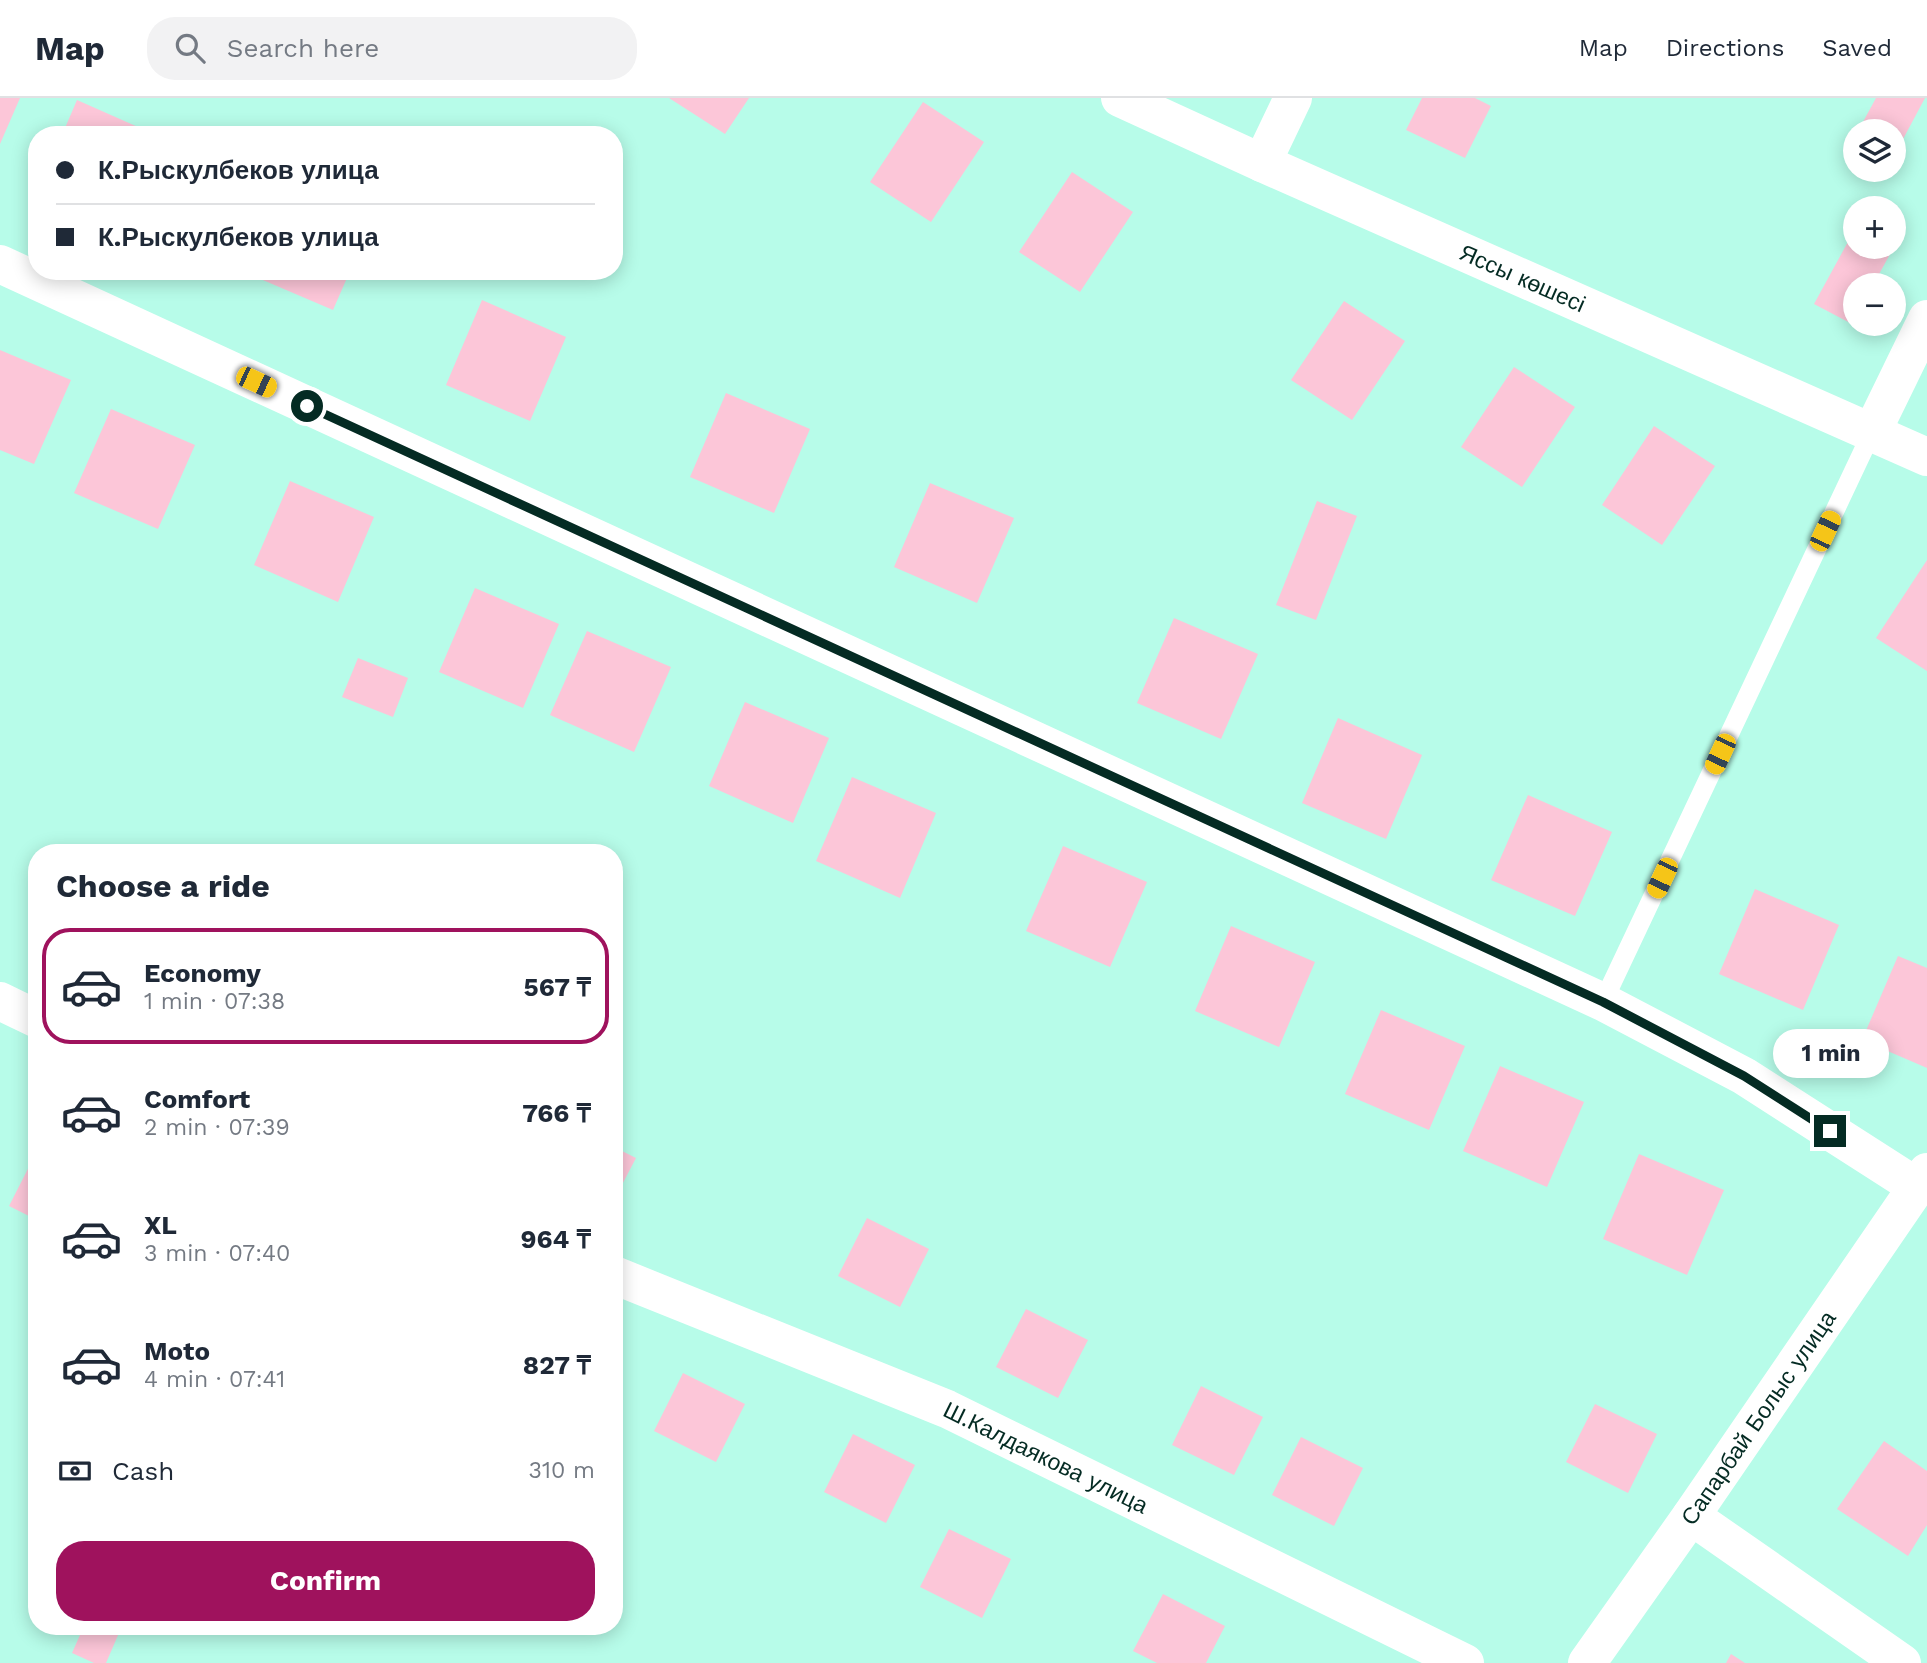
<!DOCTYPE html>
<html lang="en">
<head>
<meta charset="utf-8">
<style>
	body { margin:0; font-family:"Work Sans",sans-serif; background:#f2f2f3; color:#1f2937; height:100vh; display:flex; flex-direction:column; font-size:26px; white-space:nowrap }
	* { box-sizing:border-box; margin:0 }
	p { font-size:23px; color:#747a83 }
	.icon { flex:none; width:38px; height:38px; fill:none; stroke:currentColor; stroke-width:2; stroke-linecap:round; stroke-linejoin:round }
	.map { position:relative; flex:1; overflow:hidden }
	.details { position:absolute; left:28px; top:746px; width:595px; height:791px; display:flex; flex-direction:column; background:#fff; border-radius:28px; box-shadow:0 4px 18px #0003 }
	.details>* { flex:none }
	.banner { position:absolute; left:28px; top:28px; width:595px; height:154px; border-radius:28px; box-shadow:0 4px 18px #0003; display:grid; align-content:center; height:154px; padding:0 28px; background:#fff }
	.controls { position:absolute; left:1843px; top:21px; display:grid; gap:14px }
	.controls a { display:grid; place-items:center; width:63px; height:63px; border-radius:50%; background:#fff; box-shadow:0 4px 18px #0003; font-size:35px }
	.end { position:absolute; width:32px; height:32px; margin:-16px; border:9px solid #042b23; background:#fff; box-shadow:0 0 0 4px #fff }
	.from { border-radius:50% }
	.bubble { position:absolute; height:49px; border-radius:24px; background:#fff; box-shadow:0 4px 18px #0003; font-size:23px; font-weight:700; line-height:49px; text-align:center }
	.car { position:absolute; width:21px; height:42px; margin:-21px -10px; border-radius:9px; box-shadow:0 0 5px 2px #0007; background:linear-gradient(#f5c518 24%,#345 0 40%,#f5c518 0 76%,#345 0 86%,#f5c518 0) }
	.banner b { display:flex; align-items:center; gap:24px; height:66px; font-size:26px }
	.banner b+b { border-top:2px solid #e0e1e3 }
	.banner i { width:18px; height:18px; background:#1f2937 }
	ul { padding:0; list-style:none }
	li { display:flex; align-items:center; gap:21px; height:116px; margin:0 14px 10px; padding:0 14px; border:4px solid transparent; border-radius:28px }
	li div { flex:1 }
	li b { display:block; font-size:26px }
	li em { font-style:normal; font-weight:700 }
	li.current { border-color:#9f125d }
	li>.icon { width:63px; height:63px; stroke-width:1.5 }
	h2 { padding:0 28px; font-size:32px; line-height:84px }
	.pay { display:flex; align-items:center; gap:18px; height:77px; padding:0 28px; font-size:26px }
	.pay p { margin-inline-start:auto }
	.action { display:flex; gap:14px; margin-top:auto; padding:14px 28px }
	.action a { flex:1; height:80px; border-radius:28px; background:#9f125d; color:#fff; font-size:28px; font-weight:700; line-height:80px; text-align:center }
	header { display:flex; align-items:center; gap:42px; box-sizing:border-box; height:98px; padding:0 35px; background:#fff; border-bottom:2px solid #e0e1e3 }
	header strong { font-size:33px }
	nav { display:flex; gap:38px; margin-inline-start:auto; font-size:24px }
	.search { width:490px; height:63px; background:#f2f2f3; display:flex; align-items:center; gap:18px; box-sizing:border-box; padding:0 24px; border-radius:28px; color:#747a83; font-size:26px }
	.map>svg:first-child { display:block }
</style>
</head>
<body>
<header>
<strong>Map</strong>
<div class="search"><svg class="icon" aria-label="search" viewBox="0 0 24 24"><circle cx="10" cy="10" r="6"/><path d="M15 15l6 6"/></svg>Search here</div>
<nav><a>Map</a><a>Directions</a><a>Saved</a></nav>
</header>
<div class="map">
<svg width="1927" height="1565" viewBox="0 0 1927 1565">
	<rect width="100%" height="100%" fill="#b7fce9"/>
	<path fill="#fcc6d8" d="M 0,0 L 20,0 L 0,46 Z
		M 669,0 L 749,0 L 725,36 Z
		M 1422,0 L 1475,0 L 1491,8 L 1465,60 L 1406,32 Z
		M 1876,0 L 1925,0 L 1894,58 L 1894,33 L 1858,33 Z
		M 77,2 L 156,37 L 62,37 Z
		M 923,4 L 984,44 L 931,124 L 870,84 Z
		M 1072,74 L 1133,114 L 1080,194 L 1019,154 Z
		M 1855,131 L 1855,149 L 1894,149 L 1873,187 L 1855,187 L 1855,220 L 1852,226 L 1814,206 Z
		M 250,173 L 350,173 L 333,212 L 249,176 Z
		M 482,202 L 566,239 L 530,323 L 446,287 Z
		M 1344,203 L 1405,243 L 1352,322 L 1291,282 Z
		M 0,252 L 71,282 L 34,366 L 0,352 Z
		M 1514,269 L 1575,309 L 1522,389 L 1461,349 Z
		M 726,295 L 810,331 L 774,415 L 690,379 Z
		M 111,311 L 195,347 L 158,431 L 74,395 Z
		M 1654,328 L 1715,368 L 1662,447 L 1602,407 Z
		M 290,383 L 374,419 L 338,504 L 254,467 Z
		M 930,385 L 1014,420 L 977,505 L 894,469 Z
		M 1317,403 L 1357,418 L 1316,522 L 1276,507 Z
		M 1927,462 L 1927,573 L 1876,540 Z
		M 475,490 L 559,526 L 523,610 L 439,574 Z
		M 1174,520 L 1258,556 L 1221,641 L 1137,605 Z
		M 587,533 L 671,569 L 634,654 L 550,617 Z
		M 358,560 L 408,580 L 393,619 L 342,599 Z
		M 745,604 L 829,640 L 793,725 L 709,688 Z
		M 1338,620 L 1422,657 L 1386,741 L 1302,705 Z
		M 852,679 L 936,715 L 900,800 L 816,763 Z
		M 1528,697 L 1612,734 L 1575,818 L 1491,782 Z
		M 1063,748 L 1147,784 L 1110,869 L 1026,833 Z
		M 1755,791 L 1839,827 L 1803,912 L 1719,876 Z
		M 1231,828 L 1315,864 L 1279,949 L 1195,913 Z
		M 1898,858 L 1927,870 L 1927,970 L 1862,942 Z
		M 1381,912 L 1465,948 L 1429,1032 L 1345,996 Z
		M 1500,968 L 1584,1004 L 1547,1089 L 1463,1053 Z
		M 614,1049 L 636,1060 L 614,1102 Z
		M 37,1053 L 37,1122 L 9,1108 Z
		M 1639,1056 L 1724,1092 L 1687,1177 L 1603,1141 Z
		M 867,1120 L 929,1151 L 900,1209 L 838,1178 Z
		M 1026,1211 L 1088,1242 L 1058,1300 L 996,1269 Z
		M 683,1275 L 745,1306 L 716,1364 L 654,1333 Z
		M 1201,1288 L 1263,1319 L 1234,1377 L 1172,1347 Z
		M 1595,1306 L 1657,1336 L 1628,1395 L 1566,1364 Z
		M 853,1336 L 915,1367 L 886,1425 L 824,1394 Z
		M 1301,1339 L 1363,1370 L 1334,1428 L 1272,1397 Z
		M 1884,1343 L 1927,1373 L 1927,1427 L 1908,1458 L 1837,1411 Z
		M 949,1431 L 1011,1461 L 982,1520 L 920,1489 Z
		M 1163,1496 L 1225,1528 L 1206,1565 L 1157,1565 L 1133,1553 Z
		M 84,1528 L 122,1528 L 106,1565 L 94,1565 L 72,1555 Z
		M 1731,1556 L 1745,1565 L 1726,1565 Z"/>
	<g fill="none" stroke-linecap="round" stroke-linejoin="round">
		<path stroke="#fff" stroke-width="19" d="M 1603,904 L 1872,334"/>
		<g stroke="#fff" stroke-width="38">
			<path id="s1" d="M 1120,0 L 1262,65 L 1927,359"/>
			<path d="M 1262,65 L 1293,0"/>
			<path d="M 0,166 L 1603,904 L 1744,978 L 1917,1089"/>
			<path d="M 1872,334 L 1927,221"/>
			<path d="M 0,903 L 37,921"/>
			<path id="s2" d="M 614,1177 L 947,1311 L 1465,1565"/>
			<path d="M 1691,1418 L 1902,1565"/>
			<path id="s3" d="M 1587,1565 L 1691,1418 L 1927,1074"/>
		</g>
	</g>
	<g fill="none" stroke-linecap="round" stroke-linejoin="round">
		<path stroke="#042b23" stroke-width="9" d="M 307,308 L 1603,904 L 1744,978 L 1830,1033"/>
	</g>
	<g text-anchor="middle" stroke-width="5" stroke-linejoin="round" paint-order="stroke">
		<g font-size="23" fill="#042b23" stroke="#fff">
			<text dy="8" stroke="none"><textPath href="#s1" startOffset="441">Яссы көшесі</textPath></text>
			<text dy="8" stroke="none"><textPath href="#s3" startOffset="299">Сапарбай Болыс улица</textPath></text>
			<text dy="8" stroke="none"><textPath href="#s2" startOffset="469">Ш.Калдаякова улица</textPath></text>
		</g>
	</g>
</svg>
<div class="controls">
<a><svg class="icon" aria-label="layers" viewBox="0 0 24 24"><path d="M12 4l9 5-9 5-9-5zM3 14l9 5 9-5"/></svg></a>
<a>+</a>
<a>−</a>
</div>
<i class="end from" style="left:307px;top:308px"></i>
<i class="end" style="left:1830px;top:1033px"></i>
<div class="bubble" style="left:1773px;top:931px;width:116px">1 min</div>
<i class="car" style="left:256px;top:284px;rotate:115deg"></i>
<i class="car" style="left:1825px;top:433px;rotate:25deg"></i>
<i class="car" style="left:1720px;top:656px;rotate:205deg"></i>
<i class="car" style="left:1662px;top:780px;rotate:205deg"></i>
<div class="banner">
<b><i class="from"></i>К.Рыскулбеков улица</b>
<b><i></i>К.Рыскулбеков улица</b>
</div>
<section class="details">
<h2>Choose a ride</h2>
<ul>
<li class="current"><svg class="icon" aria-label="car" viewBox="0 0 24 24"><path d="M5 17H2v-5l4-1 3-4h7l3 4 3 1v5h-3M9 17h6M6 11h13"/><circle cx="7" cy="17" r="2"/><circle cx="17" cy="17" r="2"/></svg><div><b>Economy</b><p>1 min · 07:38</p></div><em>567 ₸</em></li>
<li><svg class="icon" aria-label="car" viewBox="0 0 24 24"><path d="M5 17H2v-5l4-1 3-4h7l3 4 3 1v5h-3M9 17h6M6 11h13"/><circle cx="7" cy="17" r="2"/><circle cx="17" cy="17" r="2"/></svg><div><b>Comfort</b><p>2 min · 07:39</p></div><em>766 ₸</em></li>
<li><svg class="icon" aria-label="car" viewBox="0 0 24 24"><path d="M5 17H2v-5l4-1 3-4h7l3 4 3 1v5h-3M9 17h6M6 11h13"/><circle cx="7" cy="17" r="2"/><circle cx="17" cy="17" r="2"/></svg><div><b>XL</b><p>3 min · 07:40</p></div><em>964 ₸</em></li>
<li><svg class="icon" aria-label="car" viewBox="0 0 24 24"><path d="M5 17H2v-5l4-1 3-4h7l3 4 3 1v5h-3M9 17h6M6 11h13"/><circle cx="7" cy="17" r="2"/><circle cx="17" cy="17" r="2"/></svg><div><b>Moto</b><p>4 min · 07:41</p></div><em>827 ₸</em></li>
</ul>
<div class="pay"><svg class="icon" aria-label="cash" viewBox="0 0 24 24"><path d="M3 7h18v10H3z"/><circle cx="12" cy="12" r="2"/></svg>Cash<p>310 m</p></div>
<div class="action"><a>Confirm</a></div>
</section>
</div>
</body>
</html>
